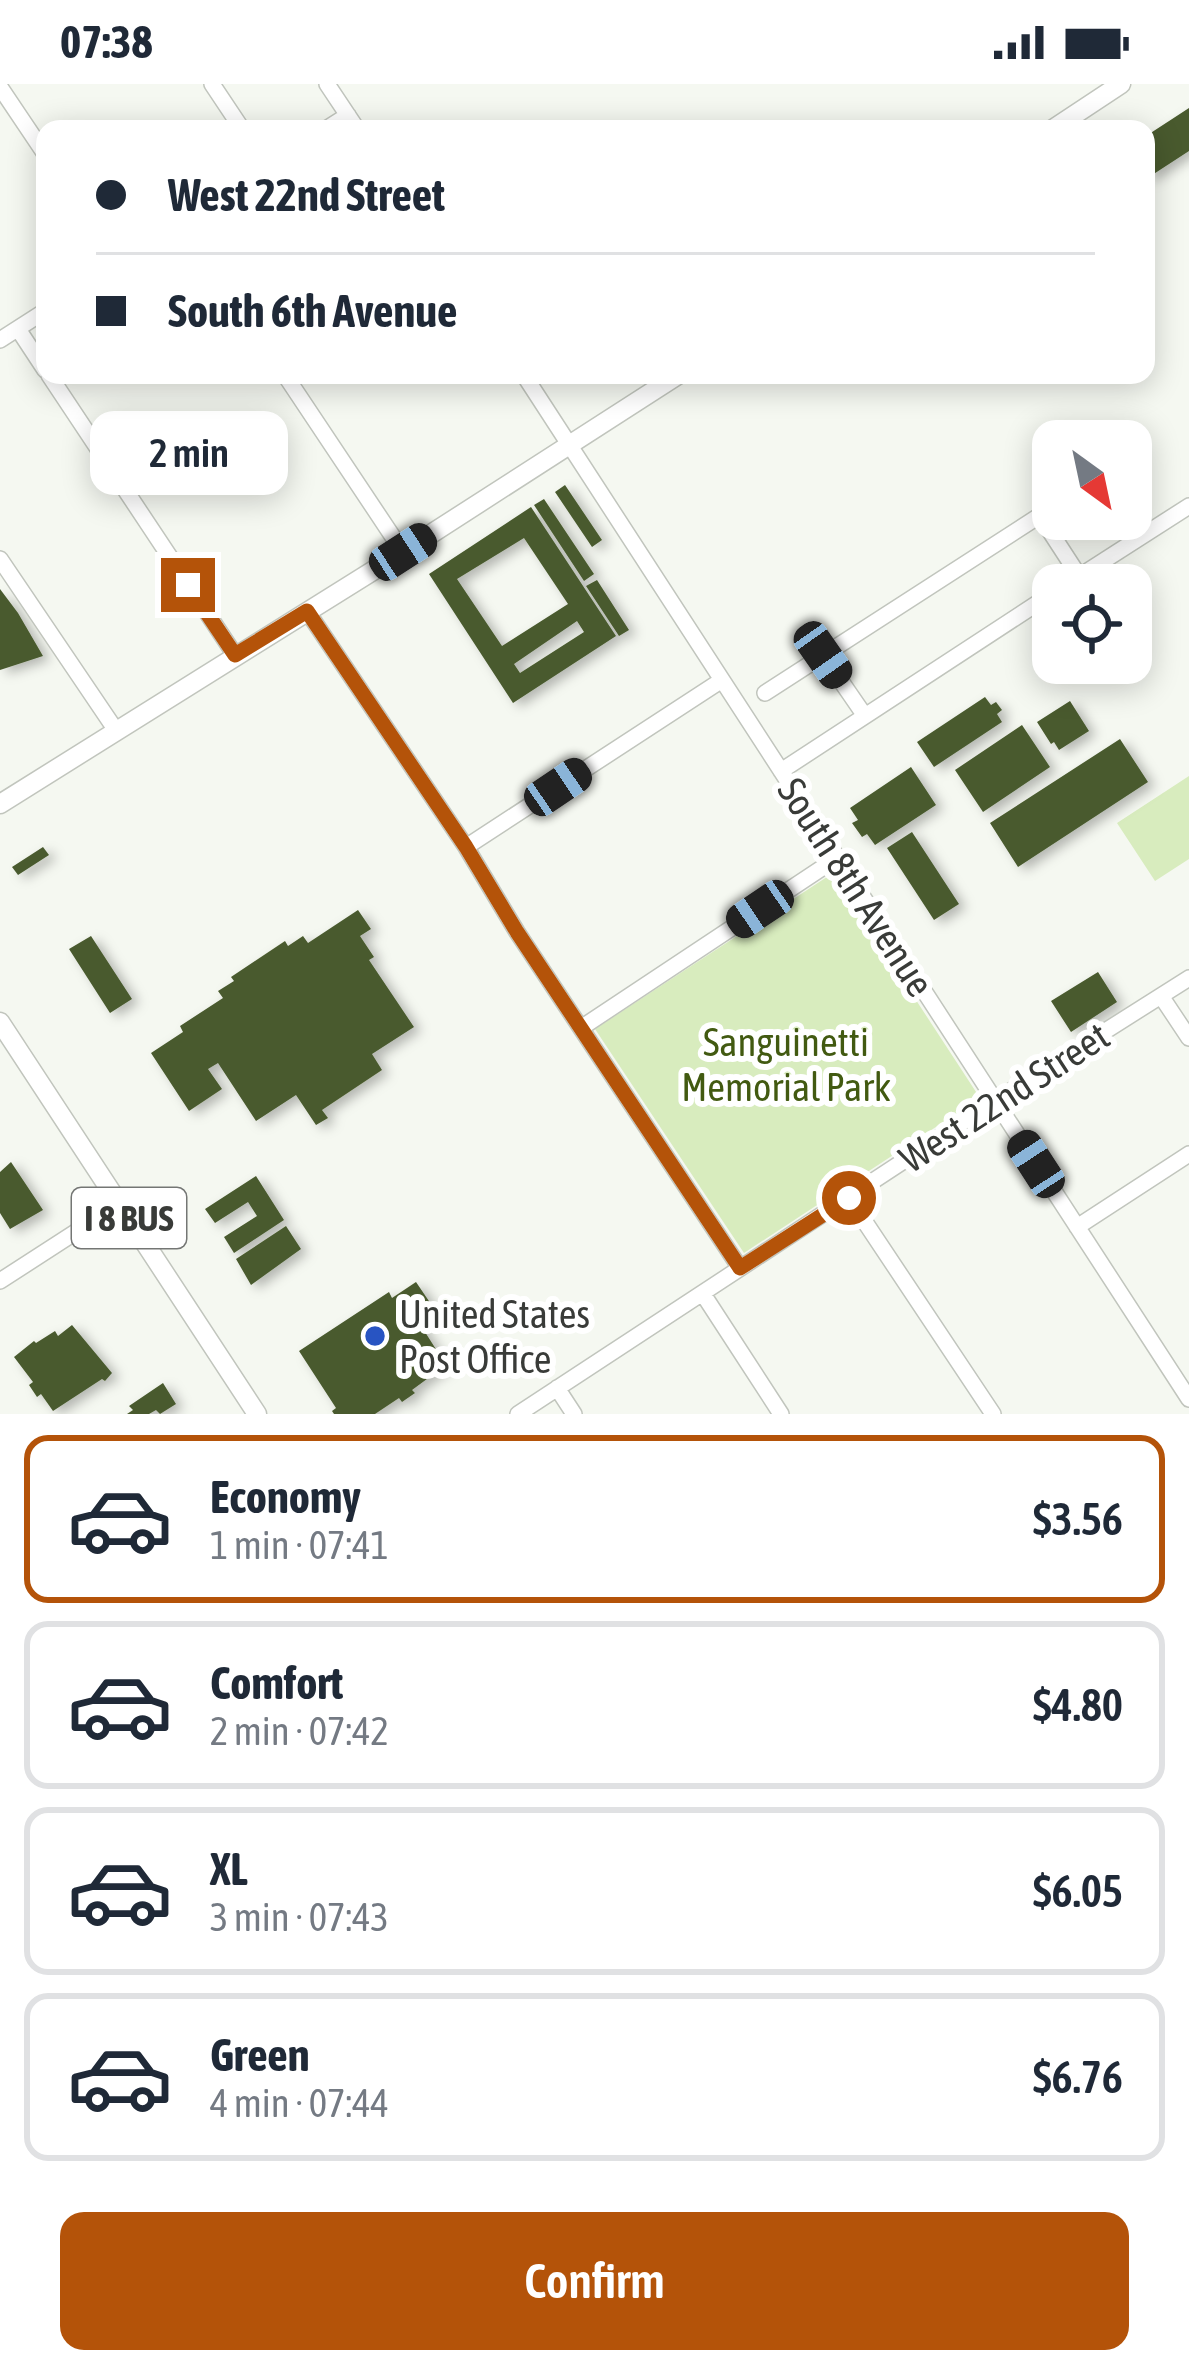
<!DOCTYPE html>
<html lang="en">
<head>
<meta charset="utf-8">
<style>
	body { margin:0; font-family:"Asap Condensed",sans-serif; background:#f2f2f3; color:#1f2937; height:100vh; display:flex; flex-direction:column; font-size:45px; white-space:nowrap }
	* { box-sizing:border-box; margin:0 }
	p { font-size:39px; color:#747a83 }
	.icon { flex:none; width:66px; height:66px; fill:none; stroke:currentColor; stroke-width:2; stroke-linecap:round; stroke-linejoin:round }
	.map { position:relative; height:1330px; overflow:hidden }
	.side { display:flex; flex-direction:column; background:#fff; flex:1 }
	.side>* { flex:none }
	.top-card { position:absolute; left:36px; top:36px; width:1119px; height:264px; border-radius:24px; box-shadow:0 6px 30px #0003; display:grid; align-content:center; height:264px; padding:0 60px; background:#fff }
	.needle { width:78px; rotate:147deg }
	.buttons { position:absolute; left:1032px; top:336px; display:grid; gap:24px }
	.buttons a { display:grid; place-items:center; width:120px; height:120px; border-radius:24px; background:#fff; box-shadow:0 6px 30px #0003; font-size:60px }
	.end { position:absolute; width:54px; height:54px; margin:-27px; border:15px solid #b45309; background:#fff; box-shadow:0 0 0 6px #fff }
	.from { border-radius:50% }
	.bubble { position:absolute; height:84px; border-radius:24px; background:#fff; box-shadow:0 6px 30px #0003; font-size:39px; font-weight:600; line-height:84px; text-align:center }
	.car { position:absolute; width:36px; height:72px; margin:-36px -18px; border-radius:15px; box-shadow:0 0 9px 3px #0007; background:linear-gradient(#222 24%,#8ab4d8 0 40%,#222 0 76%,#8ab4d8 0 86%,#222 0) }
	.top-card b { display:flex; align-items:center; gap:42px; height:114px; font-size:45px }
	.top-card b+b { border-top:3px solid #e0e1e3 }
	.top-card i { width:30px; height:30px; background:#1f2937 }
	ul { padding:21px 0 0; list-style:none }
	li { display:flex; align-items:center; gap:36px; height:168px; margin:0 24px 18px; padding:0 36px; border:6px solid #e0e1e3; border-radius:24px }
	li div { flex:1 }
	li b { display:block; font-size:45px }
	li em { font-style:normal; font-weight:600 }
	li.selected { border-color:#b45309 }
	li>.icon { width:108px; height:108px; stroke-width:1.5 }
	.cta { display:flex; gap:24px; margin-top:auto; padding:24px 60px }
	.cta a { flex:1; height:138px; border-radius:24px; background:#b45309; color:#fff; font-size:48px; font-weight:600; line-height:138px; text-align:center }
	.status { display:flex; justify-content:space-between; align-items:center; height:84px; padding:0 60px; background:#fff; direction:ltr }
	.status svg { height:33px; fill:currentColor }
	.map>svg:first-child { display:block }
</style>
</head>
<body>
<div class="status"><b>07:38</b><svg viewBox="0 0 49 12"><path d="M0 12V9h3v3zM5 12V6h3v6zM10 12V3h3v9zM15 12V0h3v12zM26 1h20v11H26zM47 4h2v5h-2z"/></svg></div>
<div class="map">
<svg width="1189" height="1330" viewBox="0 0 1189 1330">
	<defs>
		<filter id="shadow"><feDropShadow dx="7" dy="4" stdDeviation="6" flood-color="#0004"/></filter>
	</defs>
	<rect width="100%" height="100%" fill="#f5f8f1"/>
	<path fill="#d8ecbe" d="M 1189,692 L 1189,775 L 1155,797 L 1117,739 Z
		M 833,789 L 980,1014 L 744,1169 L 595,945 Z"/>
	<path fill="#495a2e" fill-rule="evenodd" filter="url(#shadow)" d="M 1189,24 L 1189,67 L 1146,95 L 1146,52 Z
		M 565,401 L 602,456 L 592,463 L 555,408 Z
		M 544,415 L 594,490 L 584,497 L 534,421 Z
		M 531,423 L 616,552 L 513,619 L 429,490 ZM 524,454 L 568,520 L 502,562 L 457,495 ZM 577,537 L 584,548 L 520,589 L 514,580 Z
		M 597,496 L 629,546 L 619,552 L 586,502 Z
		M 0,505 L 18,529 L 43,572 L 0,586 Z
		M 985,613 L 991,621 L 996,618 L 1002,626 L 997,630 L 1002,638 L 934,683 L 917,658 Z
		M 1070,617 L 1089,647 L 1059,666 L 1054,658 L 1051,660 L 1037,638 Z
		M 1022,641 L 1050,683 L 983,728 L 955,686 Z
		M 1120,655 L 1148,698 L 1018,783 L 990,739 Z
		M 911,683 L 936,721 L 875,761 L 867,750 L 862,753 L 852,739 L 858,736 L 850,724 Z
		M 912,748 L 959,820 L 934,836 L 887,764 Z
		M 43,763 L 49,771 L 18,791 L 12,783 Z
		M 358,826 L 371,845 L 360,852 L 374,873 L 369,876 L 414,943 L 372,970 L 382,986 L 322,1026 L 328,1034 L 316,1041 L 296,1011 L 256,1037 L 218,979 L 208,985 L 222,1005 L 189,1027 L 151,969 L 183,948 L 180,942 L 223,914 L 218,907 L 234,897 L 231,893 L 285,857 L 288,862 L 303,852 L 308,859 Z
		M 91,852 L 132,915 L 110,929 L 69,865 Z
		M 1098,888 L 1117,918 L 1071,948 L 1051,917 Z
		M 11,1078 L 43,1126 L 10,1145 L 0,1129 L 0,1088 Z
		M 256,1092 L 284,1136 L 234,1169 L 224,1153 L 257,1132 L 248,1118 L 215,1139 L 205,1125 Z
		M 286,1142 L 301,1165 L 251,1201 L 236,1175 Z
		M 416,1198 L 435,1226 L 418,1237 L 446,1281 L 412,1306 L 415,1309 L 402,1318 L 399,1314 L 375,1330 L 334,1330 L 332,1327 L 336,1324 L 299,1267 L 389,1208 L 392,1214 Z
		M 72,1241 L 112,1289 L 105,1297 L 102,1295 L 53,1327 L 41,1310 L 37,1313 L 29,1301 L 33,1298 L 14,1273 L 34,1257 L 36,1259 L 55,1247 L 58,1252 Z
		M 163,1299 L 176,1320 L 160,1330 L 156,1326 L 149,1330 L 127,1330 L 133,1326 L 129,1322 Z"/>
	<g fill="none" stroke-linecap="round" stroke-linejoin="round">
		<g stroke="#c1c5bd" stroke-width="18">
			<path id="minor" d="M 212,0 L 242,45
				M 327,0 L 357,45
				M 0,3 L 45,70
				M 326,45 L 348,31
				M 18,245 L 45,286
				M 0,256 L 45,227
				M 49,291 L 235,571
				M 285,291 L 403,468
				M 524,291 L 1189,1315
				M 1040,432 L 1079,492
				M 0,475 L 115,645
				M 1066,501 L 1189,422
				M 307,527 L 466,763 L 517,848 L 740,1184
				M 823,571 L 865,632
				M 765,609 L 1053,423
				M 781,687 L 1053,509
				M 466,763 L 722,596
				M 1161,912 L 1189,954
				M 581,944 L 837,774
				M 849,1114 L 993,1330
				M 1077,1143 L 1189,1070
				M 0,1197 L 119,1120
				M 703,1210 L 781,1330
				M 557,1304 L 574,1330
				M 518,1330 L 995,1017 L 1189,894"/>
		</g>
		<g stroke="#c1c5bd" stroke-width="21">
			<path id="major" d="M 1053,45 L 1121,0
				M 0,720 L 403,468 L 678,291
				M 0,938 L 257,1330"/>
		</g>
		<use href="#minor" stroke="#fff" stroke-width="15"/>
		<use href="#major" stroke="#fff" stroke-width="18"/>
	</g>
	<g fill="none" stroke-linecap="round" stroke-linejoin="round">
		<path stroke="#b45309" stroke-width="15" d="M 188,501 L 235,571 L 307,527 L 466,763 L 517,848 L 740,1184 L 849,1114"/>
	</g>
	<circle fill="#2854c2" stroke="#fff" stroke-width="4.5" cx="375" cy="1252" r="12"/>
	<g text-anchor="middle" stroke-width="12" stroke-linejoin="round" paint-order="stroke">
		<rect fill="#fff" stroke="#747674" stroke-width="3" x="72" y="1104" width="114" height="60" rx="9"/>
		<g font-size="36" font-weight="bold" fill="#393b38">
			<text x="129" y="1147">I 8 BUS</text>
		</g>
		<g font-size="39" fill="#393b38" stroke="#fff">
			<text transform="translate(856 803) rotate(57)" y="14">South 8th Avenue</text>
			<text transform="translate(1004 1013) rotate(-33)" y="14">West 22nd Street</text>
		</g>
		<g font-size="39" fill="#425a11" stroke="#fff">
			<text x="786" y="972">Sanguinetti<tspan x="786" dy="45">Memorial Park</tspan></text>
		</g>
		<g font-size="39" fill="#393b38" stroke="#fff" text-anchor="start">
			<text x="399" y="1244">United States<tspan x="399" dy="45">Post Office</tspan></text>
		</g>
	</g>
</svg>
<div class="buttons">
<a><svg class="needle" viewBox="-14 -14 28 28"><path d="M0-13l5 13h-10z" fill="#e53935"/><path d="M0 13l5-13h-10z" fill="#747a83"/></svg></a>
<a><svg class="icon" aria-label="locate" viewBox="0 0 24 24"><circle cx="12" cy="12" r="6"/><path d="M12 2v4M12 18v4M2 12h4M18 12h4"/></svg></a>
</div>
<i class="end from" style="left:849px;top:1114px"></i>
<i class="end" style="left:188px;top:501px"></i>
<div class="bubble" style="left:90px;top:327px;width:198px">2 min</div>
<i class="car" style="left:403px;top:468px;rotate:57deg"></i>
<i class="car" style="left:823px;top:571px;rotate:145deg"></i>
<i class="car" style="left:558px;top:703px;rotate:56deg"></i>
<i class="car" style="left:760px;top:825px;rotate:236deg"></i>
<i class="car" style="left:1036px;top:1080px;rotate:327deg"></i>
<div class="top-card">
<b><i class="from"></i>West 22nd Street</b>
<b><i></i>South 6th Avenue</b>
</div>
</div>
<section class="side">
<ul>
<li class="selected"><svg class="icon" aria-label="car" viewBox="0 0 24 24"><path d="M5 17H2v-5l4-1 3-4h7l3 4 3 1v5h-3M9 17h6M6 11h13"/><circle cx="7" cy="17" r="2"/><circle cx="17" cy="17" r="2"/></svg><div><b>Economy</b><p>1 min · 07:41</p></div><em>$3.56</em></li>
<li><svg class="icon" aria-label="car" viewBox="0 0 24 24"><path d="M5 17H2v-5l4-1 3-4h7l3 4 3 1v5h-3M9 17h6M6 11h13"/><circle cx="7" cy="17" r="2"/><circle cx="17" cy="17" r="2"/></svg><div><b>Comfort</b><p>2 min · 07:42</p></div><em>$4.80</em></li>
<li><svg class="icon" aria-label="car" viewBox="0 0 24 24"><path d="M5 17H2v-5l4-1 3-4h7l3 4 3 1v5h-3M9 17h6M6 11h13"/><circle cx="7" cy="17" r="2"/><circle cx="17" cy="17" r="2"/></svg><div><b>XL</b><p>3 min · 07:43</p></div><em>$6.05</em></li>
<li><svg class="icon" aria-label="car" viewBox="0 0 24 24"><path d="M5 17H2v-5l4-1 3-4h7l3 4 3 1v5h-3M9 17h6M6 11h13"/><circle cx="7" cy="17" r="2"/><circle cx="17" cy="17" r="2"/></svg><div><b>Green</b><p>4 min · 07:44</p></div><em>$6.76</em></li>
</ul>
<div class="cta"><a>Confirm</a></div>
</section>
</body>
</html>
